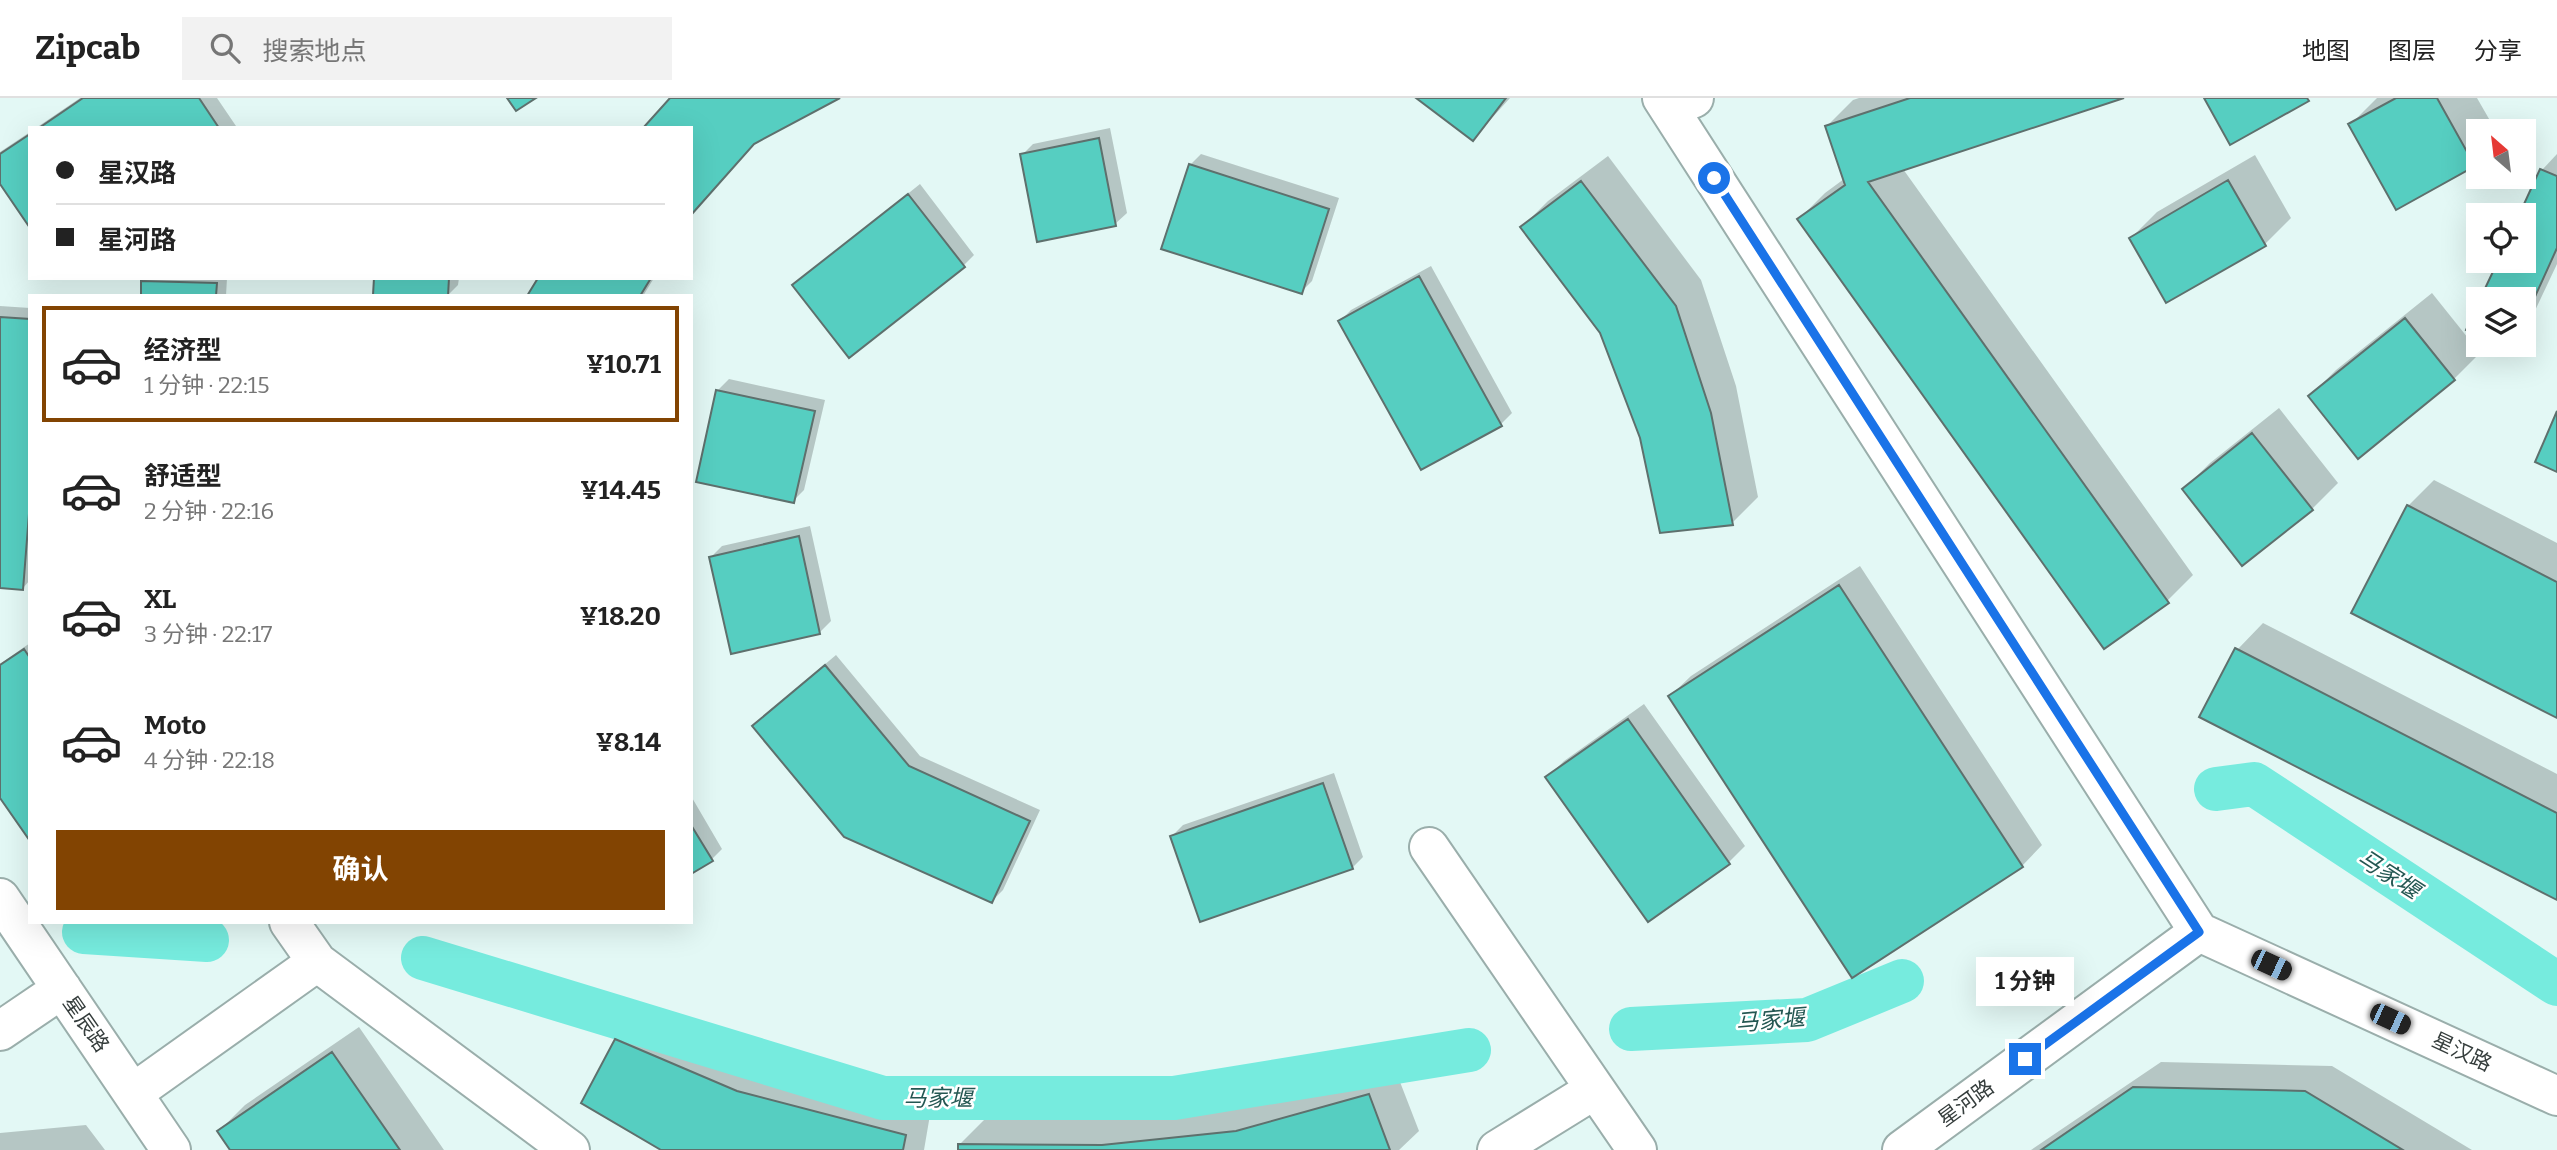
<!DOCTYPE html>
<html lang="zh">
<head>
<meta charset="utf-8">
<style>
	body { margin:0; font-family:Bitter,"Noto Sans SC",serif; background:#f2f2f2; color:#222; height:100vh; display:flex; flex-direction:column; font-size:26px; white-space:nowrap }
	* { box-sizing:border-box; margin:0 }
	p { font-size:23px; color:#767676 }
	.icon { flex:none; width:38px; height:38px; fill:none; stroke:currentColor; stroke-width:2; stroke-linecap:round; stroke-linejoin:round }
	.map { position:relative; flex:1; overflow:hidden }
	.panel { position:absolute; left:28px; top:196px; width:665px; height:630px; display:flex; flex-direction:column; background:#fff; border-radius:0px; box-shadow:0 7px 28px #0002 }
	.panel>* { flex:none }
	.hud { position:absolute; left:28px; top:28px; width:665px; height:154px; border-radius:0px; box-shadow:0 7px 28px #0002; display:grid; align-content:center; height:154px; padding:0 28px; background:#fff }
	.needle { width:46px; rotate:332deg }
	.controls { position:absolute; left:2466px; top:21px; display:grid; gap:14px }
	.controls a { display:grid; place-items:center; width:70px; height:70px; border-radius:0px; background:#fff; box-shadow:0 7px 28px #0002; font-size:35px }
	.end { position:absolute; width:32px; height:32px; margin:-16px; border:9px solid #1a73e8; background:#fff; box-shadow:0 0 0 4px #fff }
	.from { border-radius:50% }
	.bubble { position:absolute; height:49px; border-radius:0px; background:#fff; box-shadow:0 7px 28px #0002; font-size:23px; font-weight:700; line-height:49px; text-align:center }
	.car { position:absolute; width:21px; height:42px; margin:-21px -10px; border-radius:9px; box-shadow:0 0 5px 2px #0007; background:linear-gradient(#222 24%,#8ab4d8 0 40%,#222 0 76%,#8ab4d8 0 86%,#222 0) }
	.hud b { display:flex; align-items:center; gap:24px; height:66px; font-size:26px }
	.hud b+b { border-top:2px solid #e0e0e0 }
	.hud i { width:18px; height:18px; background:#222 }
	ul { padding:12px 0 0; list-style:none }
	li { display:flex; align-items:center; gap:21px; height:116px; margin:0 14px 10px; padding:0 14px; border:4px solid transparent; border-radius:0px }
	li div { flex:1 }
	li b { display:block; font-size:26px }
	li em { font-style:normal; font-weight:700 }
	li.current { border-color:#824402 }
	li>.icon { width:63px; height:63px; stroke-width:1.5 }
	.cta { display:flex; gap:14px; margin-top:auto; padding:14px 28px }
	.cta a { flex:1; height:80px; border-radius:0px; background:#824402; color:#fff; font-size:28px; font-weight:700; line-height:80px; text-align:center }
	header { display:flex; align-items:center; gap:42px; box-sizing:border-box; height:98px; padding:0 35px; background:#fff; border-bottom:2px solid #e0e0e0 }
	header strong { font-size:33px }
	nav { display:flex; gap:38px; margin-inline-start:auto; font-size:24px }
	.search { width:490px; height:63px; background:#f2f2f2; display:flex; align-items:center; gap:18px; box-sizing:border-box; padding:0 24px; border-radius:0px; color:#767676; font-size:26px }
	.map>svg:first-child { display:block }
</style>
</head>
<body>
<header>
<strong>Zipcab</strong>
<div class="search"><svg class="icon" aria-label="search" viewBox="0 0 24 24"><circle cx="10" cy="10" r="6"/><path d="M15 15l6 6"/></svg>搜索地点</div>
<nav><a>地图</a><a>图层</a><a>分享</a></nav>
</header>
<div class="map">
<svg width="2557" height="1052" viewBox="0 0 2557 1052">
	<rect width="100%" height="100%" fill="#e3f8f5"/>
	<path fill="#0003" d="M 80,0 L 217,0 L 236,28 L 36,30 Z
		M 1419,0 L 1510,0 L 1473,41 Z
		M 1859,0 L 2118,0 L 1903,71 L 2193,477 L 2167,503 L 1799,121 L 1825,95 L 1844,81 L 1827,28 L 1853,2 Z
		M 2377,0 L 2477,0 L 2496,33 L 2478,33 L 2478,63 L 2474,67 L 2350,27 Z
		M 1110,30 L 1127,115 L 1115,126 L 1022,57 L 1033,46 Z
		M 30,34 L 30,127 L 0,83 L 0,54 Z
		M 1201,56 L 1339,100 L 1312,183 L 1301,194 L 1190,67 Z
		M 2557,56 L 2557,166 L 2524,236 L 2524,201 L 2482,201 L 2500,163 L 2524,163 L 2524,117 L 2521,117 L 2542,72 Z
		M 2255,57 L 2291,120 L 2265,146 L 2167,202 L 2131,140 L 2157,114 Z
		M 1608,58 L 1701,182 L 1736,288 L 1758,399 L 1732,425 L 1642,339 L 1602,234 L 1522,129 L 1548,103 Z
		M 920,86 L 974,157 L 963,168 L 794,187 Z
		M 1431,168 L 1512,315 L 1501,326 L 1422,370 L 1340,223 L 1351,212 Z
		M 146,180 L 227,180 L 226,198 L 142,198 L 143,184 Z
		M 376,180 L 459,180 L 458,187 L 447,198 Z
		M 540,180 L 654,180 L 643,198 L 529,198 Z
		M 2432,195 L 2480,255 L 2454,281 L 2358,358 L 2310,298 L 2336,272 Z
		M 0,208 L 30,210 L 30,482 L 23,490 L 0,488 Z
		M 729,281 L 825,302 L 804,392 L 793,403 L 718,292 Z
		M 2279,310 L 2338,385 L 2312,411 L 2243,465 L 2184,391 L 2210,365 Z
		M 2434,382 L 2557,445 L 2557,618 L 2408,408 Z
		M 810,428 L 831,523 L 820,534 L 711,459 L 722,448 Z
		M 1860,468 L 2042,747 L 2022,768 L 1670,598 L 1691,578 Z
		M 2263,525 L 2557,676 L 2557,800 L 2237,552 Z
		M 30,545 L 30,740 L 0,697 L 0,566 Z
		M 836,557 L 920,658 L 1040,712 L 1003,792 L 992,803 L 765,617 Z
		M 1644,606 L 1745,748 L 1729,764 L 1548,679 L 1564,663 Z
		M 1334,675 L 1363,759 L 1352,770 L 1172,738 L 1183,727 Z
		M 691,698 L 722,751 L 711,762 L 691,774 Z
		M 643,916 L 763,968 L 931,1011 L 924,1052 L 664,1052 L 617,942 Z
		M 359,929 L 444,1052 L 232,1052 L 219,1033 L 245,1007 Z
		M 2161,964 L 2332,968 L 2472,1052 L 2031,1052 Z
		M 1395,971 L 1419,1033 L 1399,1052 L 959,1052 L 959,1047 L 985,1021 L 1129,1021 L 1263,1007 Z
		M 86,1027 L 105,1052 L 0,1052 L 0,1035 Z"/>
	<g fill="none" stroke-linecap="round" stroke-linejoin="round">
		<path stroke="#76ebde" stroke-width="44" d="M 2216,691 L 2254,686 L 2557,886
			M 84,834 L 207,842
			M 423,860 L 883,1000 L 1174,1000 L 1469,952
			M 1631,931 L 1807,922 L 1902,883"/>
	</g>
	<path fill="#56cec1" stroke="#5e706d" stroke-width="2" d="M 83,0 L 199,0 L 219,30 L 39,30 Z
		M 507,0 L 536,0 L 516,13 Z
		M 670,0 L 840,0 L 754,46 L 691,117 L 691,30 L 643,30 Z
		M 1416,0 L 1506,0 L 1473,43 Z
		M 1910,0 L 2124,0 L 1868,84 L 2169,505 L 2104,551 L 1797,121 L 1845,87 L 1825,28 Z
		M 2204,0 L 2307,0 L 2309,3 L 2230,47 Z
		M 2396,0 L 2437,0 L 2475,68 L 2396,112 L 2348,26 Z
		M 30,36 L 30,130 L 0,86 L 0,56 Z
		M 1099,40 L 1116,128 L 1037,144 L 1020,56 Z
		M 1189,66 L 1329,111 L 1302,196 L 1161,151 Z
		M 2540,71 L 2557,78 L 2557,150 L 2524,223 L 2524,201 L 2480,201 L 2498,163 L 2524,163 L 2524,117 L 2519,117 Z
		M 2228,82 L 2266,148 L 2166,205 L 2129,140 Z
		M 1581,83 L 1676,208 L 1711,315 L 1733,427 L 1660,435 L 1640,340 L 1600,235 L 1520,129 Z
		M 908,96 L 965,169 L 849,260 L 792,187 Z
		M 1419,178 L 1502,328 L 1421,372 L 1338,223 Z
		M 374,180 L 449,180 L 448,198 L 373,197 Z
		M 538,180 L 651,180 L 640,198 L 527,198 Z
		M 141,183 L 217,185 L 216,198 L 141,198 Z
		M 2478,206 L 2478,238 L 2466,232 Z
		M 0,219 L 30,221 L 30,403 L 23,492 L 0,490 Z
		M 2405,220 L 2455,282 L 2358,361 L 2308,298 Z
		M 716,292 L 815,313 L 794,405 L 696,384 Z
		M 2557,313 L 2557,374 L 2535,364 Z
		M 2252,335 L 2313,412 L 2242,468 L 2182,391 Z
		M 2407,407 L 2557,484 L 2557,620 L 2351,515 Z
		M 799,438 L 820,536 L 731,556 L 709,459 Z
		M 1839,487 L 2023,769 L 1852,880 L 1668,598 Z
		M 2235,550 L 2557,715 L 2557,802 L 2199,619 Z
		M 24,551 L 30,560 L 30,743 L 0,700 L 0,567 Z
		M 825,567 L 909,668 L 1030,723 L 992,805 L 844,739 L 752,628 Z
		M 1628,621 L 1730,766 L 1648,824 L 1545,679 Z
		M 1323,685 L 1353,771 L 1200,824 L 1170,738 Z
		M 691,727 L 713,763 L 691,776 Z
		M 615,941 L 737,993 L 906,1037 L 903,1052 L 661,1052 L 581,1005 Z
		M 332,954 L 400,1052 L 230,1052 L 217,1033 Z
		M 2133,989 L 2305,993 L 2403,1052 L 2041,1052 Z
		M 1369,996 L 1390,1052 L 958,1052 L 958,1046 L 1102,1047 L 1236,1033 Z"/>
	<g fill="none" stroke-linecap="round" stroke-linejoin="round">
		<g stroke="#9aaeab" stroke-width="42">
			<path id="street" d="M 1669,10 L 1694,0
				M 1429,749 L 1637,1052
				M 0,800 L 171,1052
				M 289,824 L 317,864 L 570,1052
				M 0,933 L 62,891
				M 133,995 L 317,864
				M 1497,1052 L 1594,992
				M 1902,1052 L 2199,834"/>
		</g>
		<g stroke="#9aaeab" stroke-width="42">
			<path id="secondary" d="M 1662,0 L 2199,834 L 2557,998"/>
		</g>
		<use href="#street" stroke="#fff" stroke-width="38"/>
		<use href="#secondary" stroke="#fff" stroke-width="38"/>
	</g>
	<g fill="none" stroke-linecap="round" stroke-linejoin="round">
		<path stroke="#1a73e8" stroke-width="9" d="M 1714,80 L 2199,834 L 2025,961"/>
	</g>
	<g text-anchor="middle" stroke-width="5" stroke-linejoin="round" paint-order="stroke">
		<g font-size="21" fill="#353d3c" stroke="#fff">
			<text transform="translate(86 926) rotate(55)" y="7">星辰路</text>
			<text transform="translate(2462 954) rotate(25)" y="7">星汉路</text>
			<text transform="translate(1966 1005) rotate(-36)" y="7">星河路</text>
		</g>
		<g font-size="23" font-style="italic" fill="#245752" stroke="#fff">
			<text transform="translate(2389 776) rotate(33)" y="8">马家堰</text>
			<text transform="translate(1770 922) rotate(-5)" y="8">马家堰</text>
			<text x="938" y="1008">马家堰</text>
		</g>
	</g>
</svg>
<div class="controls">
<a><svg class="needle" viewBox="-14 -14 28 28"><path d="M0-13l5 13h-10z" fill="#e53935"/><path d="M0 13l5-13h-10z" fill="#767676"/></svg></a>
<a><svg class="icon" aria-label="locate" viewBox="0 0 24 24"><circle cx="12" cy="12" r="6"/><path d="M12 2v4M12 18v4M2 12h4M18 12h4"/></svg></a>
<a><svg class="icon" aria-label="layers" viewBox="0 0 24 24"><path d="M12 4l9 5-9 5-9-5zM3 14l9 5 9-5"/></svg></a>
</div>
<i class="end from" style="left:1714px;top:80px"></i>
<i class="end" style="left:2025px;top:961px"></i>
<div class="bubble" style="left:1976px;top:859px;width:98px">1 分钟</div>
<i class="car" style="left:2271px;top:867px;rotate:115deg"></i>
<i class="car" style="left:2390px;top:921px;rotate:115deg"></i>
<div class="hud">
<b><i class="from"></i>星汉路</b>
<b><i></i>星河路</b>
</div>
<section class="panel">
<ul>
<li class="current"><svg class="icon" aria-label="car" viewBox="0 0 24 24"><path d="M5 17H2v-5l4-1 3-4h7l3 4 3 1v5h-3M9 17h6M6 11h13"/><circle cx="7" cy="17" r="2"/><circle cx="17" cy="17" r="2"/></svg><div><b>经济型</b><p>1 分钟 · 22:15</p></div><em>¥10.71</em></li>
<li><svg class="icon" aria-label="car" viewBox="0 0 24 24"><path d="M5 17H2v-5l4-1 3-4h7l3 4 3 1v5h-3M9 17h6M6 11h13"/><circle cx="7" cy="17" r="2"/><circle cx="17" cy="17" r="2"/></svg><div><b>舒适型</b><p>2 分钟 · 22:16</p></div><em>¥14.45</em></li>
<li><svg class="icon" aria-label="car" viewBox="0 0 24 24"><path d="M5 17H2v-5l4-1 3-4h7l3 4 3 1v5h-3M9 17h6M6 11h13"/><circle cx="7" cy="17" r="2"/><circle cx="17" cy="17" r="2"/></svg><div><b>XL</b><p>3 分钟 · 22:17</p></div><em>¥18.20</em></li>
<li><svg class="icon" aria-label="car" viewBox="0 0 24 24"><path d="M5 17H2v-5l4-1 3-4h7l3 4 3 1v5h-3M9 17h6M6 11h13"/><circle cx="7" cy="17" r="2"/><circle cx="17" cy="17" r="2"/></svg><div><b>Moto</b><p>4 分钟 · 22:18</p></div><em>¥8.14</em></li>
</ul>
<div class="cta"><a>确认</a></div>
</section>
</div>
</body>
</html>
